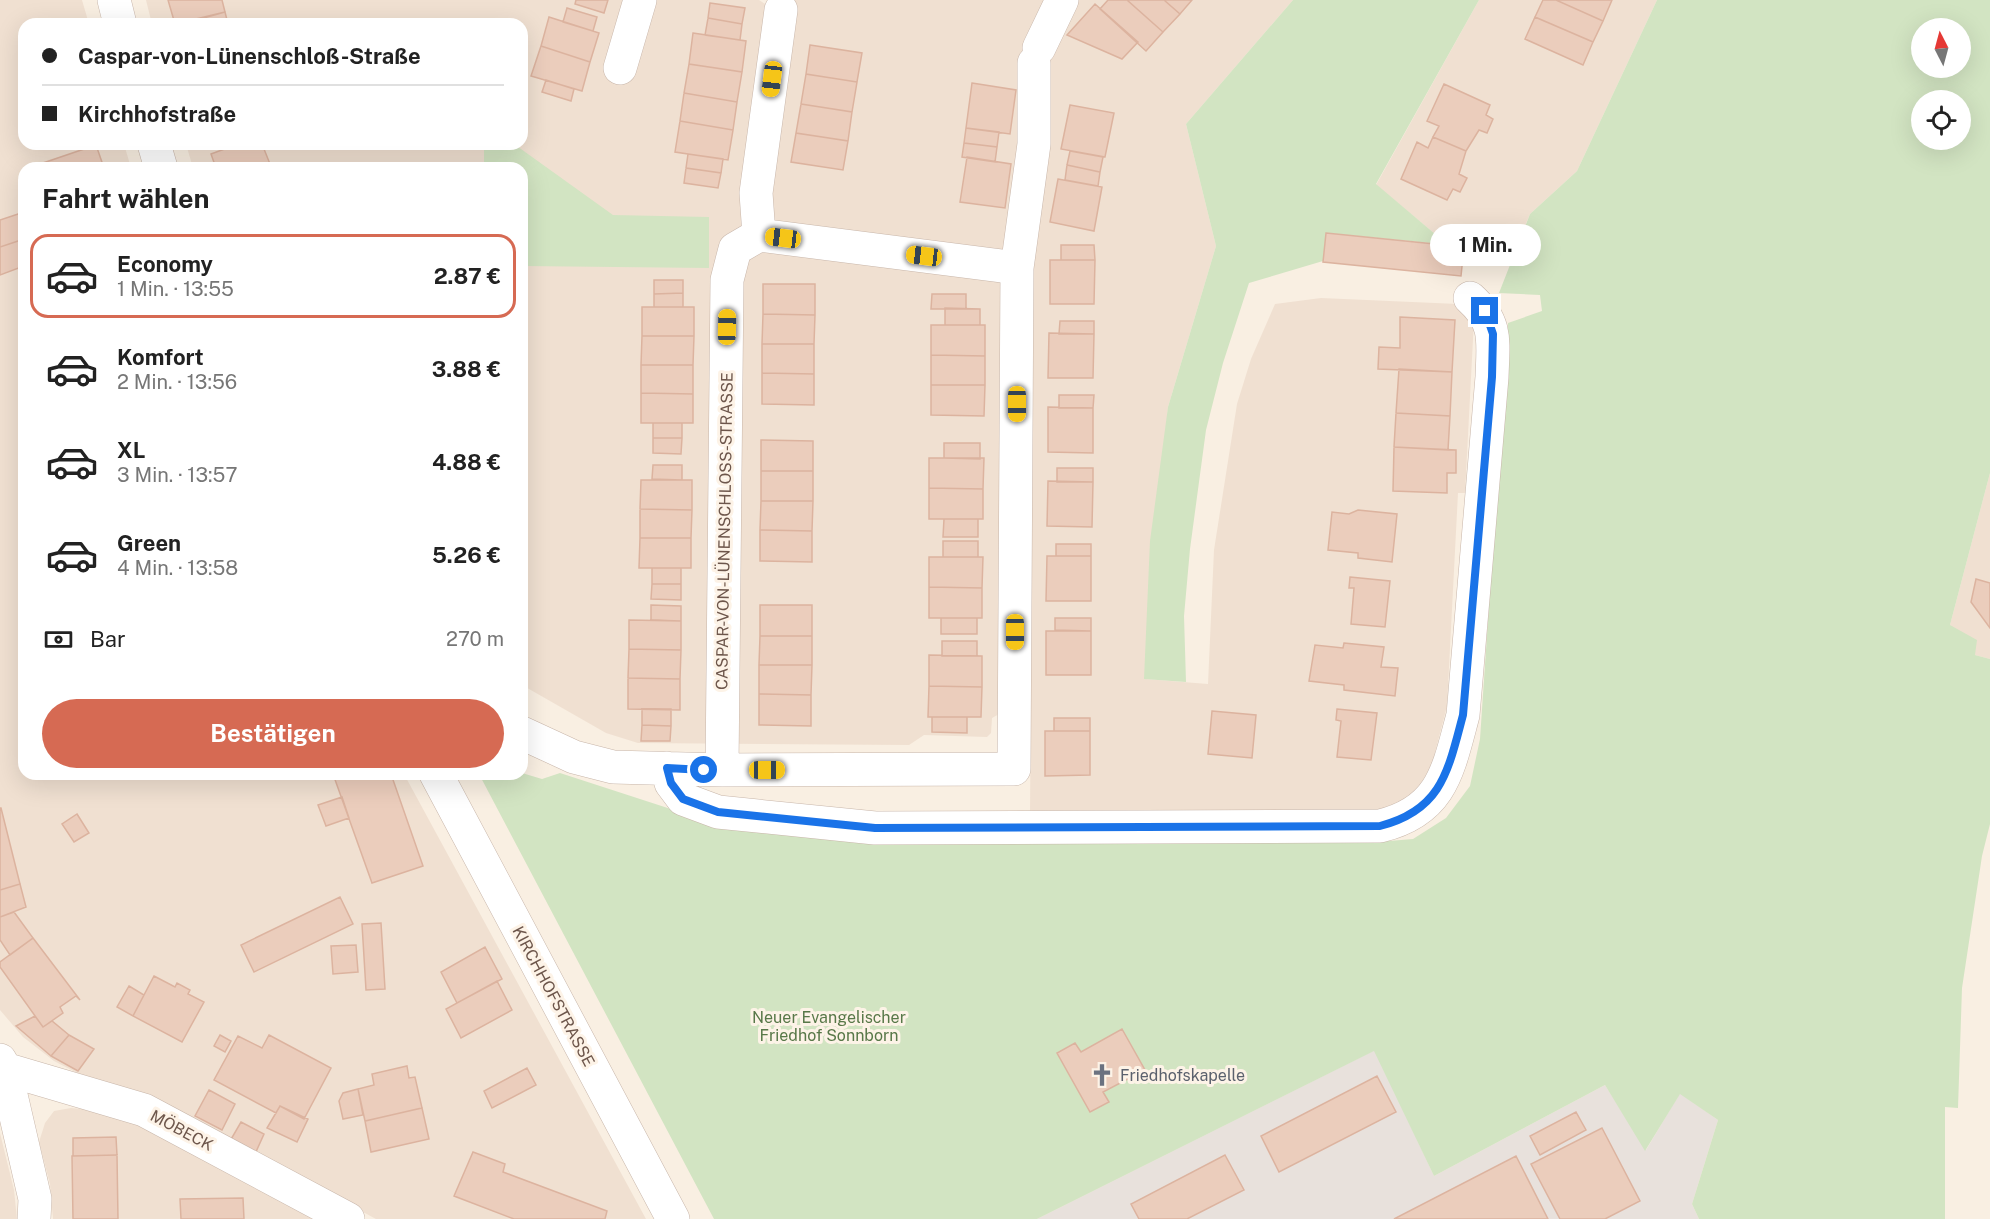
<!DOCTYPE html>
<html lang="de">
<head>
<meta charset="utf-8">
<style>
	body { margin:0; font-family:"Public Sans",sans-serif; background:#f6f6f6; color:#222; height:100vh; display:flex; flex-direction:column; font-size:22px; white-space:nowrap }
	* { box-sizing:border-box; margin:0 }
	p { font-size:20px; color:#767676 }
	.icon { flex:none; width:33px; height:33px; fill:none; stroke:currentColor; stroke-width:2; stroke-linecap:round; stroke-linejoin:round }
	.map { position:relative; flex:1; overflow:hidden }
	.details { position:absolute; left:18px; top:162px; width:510px; height:618px; display:flex; flex-direction:column; background:#fff; border-radius:18px; box-shadow:0 6px 24px #0002 }
	.details>* { flex:none }
	.hud { position:absolute; left:18px; top:18px; width:510px; height:132px; border-radius:18px; box-shadow:0 6px 24px #0002; display:grid; align-content:center; height:132px; padding:0 24px; background:#fff }
	.needle { width:39px; rotate:354deg }
	.controls { position:absolute; left:1911px; top:18px; display:grid; gap:12px }
	.controls a { display:grid; place-items:center; width:60px; height:60px; border-radius:50%; background:#fff; box-shadow:0 6px 24px #0002; font-size:30px }
	.end { position:absolute; width:27px; height:27px; margin:-14px; border:8px solid #1a73e8; background:#fff; box-shadow:0 0 0 3px #fff }
	.from { border-radius:50% }
	.bubble { position:absolute; height:42px; border-radius:21px; background:#fff; box-shadow:0 6px 24px #0002; font-size:20px; font-weight:700; line-height:42px; text-align:center }
	.car { position:absolute; width:18px; height:36px; margin:-18px -9px; border-radius:8px; box-shadow:0 0 4px 2px #0007; background:linear-gradient(#f5c518 24%,#345 0 40%,#f5c518 0 76%,#345 0 86%,#f5c518 0) }
	.hud b { display:flex; align-items:center; gap:21px; height:57px; font-size:22px }
	.hud b+b { border-top:2px solid #e0e0e0 }
	.hud i { width:15px; height:15px; background:#222 }
	ul { padding:0; list-style:none }
	li { display:flex; align-items:center; gap:18px; height:84px; margin:0 12px 9px; padding:0 12px; border:3px solid transparent; border-radius:18px }
	li div { flex:1 }
	li b { display:block; font-size:22px }
	li em { font-style:normal; font-weight:700 }
	li.on { border-color:#d66a53 }
	li>.icon { width:54px; height:54px; stroke-width:1.5 }
	h2 { padding:0 24px; font-size:27px; line-height:72px }
	.pay { display:flex; align-items:center; gap:15px; height:66px; padding:0 24px; font-size:22px }
	.pay p { margin-inline-start:auto }
	.action { display:flex; gap:12px; margin-top:auto; padding:12px 24px }
	.action a { flex:1; height:69px; border-radius:36px; background:#d66a53; color:#fff; font-size:24px; font-weight:700; line-height:69px; text-align:center }
	.map>svg:first-child { display:block }
</style>
</head>
<body>
<div class="map">
<svg width="1990" height="1219" viewBox="0 0 1990 1219">
	<rect width="100%" height="100%" fill="#f9efe2"/>
	<path fill="#f0e0d1" d="M 0,0 L 82,0 L 89,24 L 24,24 L 24,144 L 124,144 L 131,168 L 24,168 L 24,774 L 404,774 L 646,1219 L 376,1219 L 156,1101 L 85,1077 L 54,1061 L 23,1037 L 0,1010 Z
		M 146,0 L 759,0 L 779,13 L 791,15 L 795,0 L 1293,0 L 1186,124 L 1216,246 L 1168,407 L 1145,679 L 1208,684 L 1214,550 L 1237,404 L 1251,359 L 1275,304 L 1321,298 L 1458,304 L 1474,320 L 1465,493 L 1458,493 L 1447,706 L 1432,764 L 1410,803 L 1387,809 L 1030,815 L 1031,675 L 1001,713 L 992,718 L 991,733 L 987,737 L 924,735 L 909,745 L 638,743 L 606,733 L 522,685 L 522,168 L 193,168 L 186,144 L 522,144 L 522,24 L 152,24 Z
		M 1479,0 L 1657,0 L 1577,171 L 1530,214 L 1508,265 L 1435,234 L 1376,185 Z
		M 1990,473 L 1990,659 L 1975,655 L 1950,625 Z
		M 71,1108 L 115,1112 L 323,1219 L 53,1219 L 50,1184 L 39,1142 L 45,1123 L 54,1111 Z
		M 0,1133 L 14,1190 L 17,1219 L 0,1219 Z"/>
	<path fill="#e8e1dc" d="M 1375,1050 L 1434,1176 L 1605,1085 L 1646,1150 L 1680,1093 L 1718,1120 L 1692,1204 L 1699,1219 L 1037,1219 Z"/>
	<path fill="#d2e4c2" fill-rule="evenodd" d="M 1293,0 L 1479,0 L 1376,184 L 1435,234 L 1440,244 L 1326,233 L 1323,261 L 1249,283 L 1223,363 L 1206,430 L 1190,549 L 1184,616 L 1186,682 L 1144,679 L 1150,541 L 1168,407 L 1216,246 L 1186,124 Z
		M 1657,0 L 1990,0 L 1990,473 L 1950,625 L 1977,640 L 1975,655 L 1990,659 L 1990,824 L 1982,856 L 1962,988 L 1958,1108 L 1945,1107 L 1945,1219 L 1699,1219 L 1692,1204 L 1718,1120 L 1680,1094 L 1645,1151 L 1605,1085 L 1434,1176 L 1374,1051 L 1037,1219 L 714,1219 L 479,774 L 522,773 L 542,779 L 560,773 L 720,825 L 872,837 L 1389,841 L 1413,839 L 1446,818 L 1470,786 L 1480,739 L 1508,323 L 1542,311 L 1540,295 L 1499,293 L 1530,214 L 1577,171 ZM 1922,28 L 1960,28 L 1960,68 L 1922,68 ZM 1922,100 L 1960,100 L 1960,140 L 1922,140 Z
		M 484,144 L 514,144 L 613,215 L 709,217 L 709,268 L 522,266 L 522,168 L 484,168 Z"/>
	<path fill="#ebcdbc" stroke="#dcb39f" stroke-width="1.5" d="M 168,0 L 222,0 L 225,12 L 175,24 Z
		M 576,0 L 608,0 L 604,13 L 575,4 Z
		M 1108,0 L 1127,0 L 1163,32 L 1146,51 L 1100,9 Z
		M 1127,0 L 1164,0 L 1180,14 L 1163,32 Z
		M 1164,0 L 1192,0 L 1180,14 Z
		M 1543,0 L 1556,0 L 1603,21 L 1593,42 L 1535,17 Z
		M 1556,0 L 1612,0 L 1603,21 Z
		M 710,3 L 745,8 L 742,24 L 708,18 Z
		M 1095,4 L 1138,42 L 1122,59 L 1067,35 Z
		M 567,8 L 597,17 L 593,31 L 563,22 Z
		M 225,12 L 228,24 L 182,24 Z
		M 549,17 L 599,33 L 590,62 L 541,46 Z
		M 1535,17 L 1593,42 L 1583,65 L 1525,39 Z
		M 708,18 L 742,24 L 740,40 L 705,35 Z
		M 693,33 L 746,41 L 742,72 L 689,64 Z
		M 810,45 L 862,53 L 857,82 L 806,74 Z
		M 541,46 L 590,62 L 582,91 L 531,76 Z
		M 689,64 L 742,72 L 737,102 L 684,93 Z
		M 806,74 L 857,82 L 852,112 L 801,104 Z
		M 546,80 L 574,89 L 571,101 L 542,92 Z
		M 972,83 L 1016,90 L 1010,134 L 966,128 Z
		M 1444,84 L 1490,105 L 1486,115 L 1493,119 L 1487,133 L 1479,130 L 1466,151 L 1433,137 L 1439,126 L 1427,121 Z
		M 684,93 L 737,102 L 733,130 L 680,121 Z
		M 801,104 L 852,112 L 848,141 L 796,133 Z
		M 1070,105 L 1114,113 L 1105,157 L 1061,149 Z
		M 680,121 L 733,130 L 728,160 L 675,152 Z
		M 966,128 L 999,132 L 997,147 L 964,143 Z
		M 796,133 L 848,141 L 843,170 L 791,162 Z
		M 1433,137 L 1466,151 L 1459,174 L 1467,178 L 1460,192 L 1453,189 L 1447,200 L 1401,179 L 1417,142 L 1428,148 Z
		M 964,143 L 997,147 L 995,162 L 962,157 Z
		M 238,144 L 262,144 L 270,164 L 260,168 L 216,168 L 211,154 Z
		M 96,145 L 104,168 L 42,168 L 40,164 Z
		M 1070,151 L 1103,157 L 1100,172 L 1067,165 Z
		M 688,154 L 723,159 L 721,173 L 686,168 Z
		M 967,157 L 1011,164 L 1005,208 L 960,202 Z
		M 1067,165 L 1100,172 L 1098,186 L 1065,180 Z
		M 686,168 L 721,173 L 718,188 L 684,183 Z
		M 1058,179 L 1102,187 L 1094,231 L 1050,222 Z
		M 21,213 L 24,239 L 0,247 L 0,220 Z
		M 1326,233 L 1464,247 L 1461,276 L 1323,262 Z
		M 24,239 L 24,266 L 0,275 L 0,247 Z
		M 1061,245 L 1094,245 L 1095,260 L 1061,260 Z
		M 1050,260 L 1095,260 L 1094,304 L 1050,304 Z
		M 654,280 L 683,280 L 683,293 L 654,294 Z
		M 763,284 L 815,284 L 815,315 L 763,314 Z
		M 683,293 L 683,307 L 654,307 L 654,294 Z
		M 932,294 L 966,294 L 966,309 L 931,309 Z
		M 642,307 L 694,307 L 694,336 L 642,336 Z
		M 945,308 L 980,309 L 980,325 L 945,325 Z
		M 763,314 L 815,315 L 814,344 L 762,344 Z
		M 1400,317 L 1455,320 L 1452,372 L 1378,369 L 1379,347 L 1400,348 Z
		M 1060,321 L 1094,321 L 1094,334 L 1059,334 Z
		M 931,325 L 985,325 L 985,356 L 931,355 Z
		M 1049,333 L 1094,334 L 1093,378 L 1048,378 Z
		M 642,336 L 694,336 L 693,365 L 641,365 Z
		M 762,344 L 814,344 L 814,374 L 762,373 Z
		M 931,355 L 985,356 L 985,385 L 931,385 Z
		M 641,365 L 693,365 L 693,394 L 641,393 Z
		M 1399,369 L 1452,372 L 1450,416 L 1396,413 Z
		M 762,373 L 814,374 L 814,405 L 762,404 Z
		M 931,385 L 985,385 L 984,416 L 931,415 Z
		M 641,393 L 693,394 L 693,423 L 641,423 Z
		M 1059,395 L 1094,395 L 1093,408 L 1059,408 Z
		M 1048,407 L 1093,408 L 1093,453 L 1048,452 Z
		M 1396,413 L 1450,416 L 1448,450 L 1394,447 Z
		M 653,423 L 682,423 L 682,438 L 653,438 Z
		M 653,438 L 682,438 L 681,454 L 653,453 Z
		M 761,440 L 813,441 L 813,471 L 761,471 Z
		M 944,443 L 980,443 L 980,459 L 944,458 Z
		M 1394,447 L 1456,450 L 1456,473 L 1447,473 L 1447,493 L 1393,491 Z
		M 929,458 L 984,458 L 983,489 L 929,488 Z
		M 653,465 L 682,465 L 682,480 L 652,479 Z
		M 1057,468 L 1093,468 L 1093,482 L 1057,482 Z
		M 761,471 L 813,471 L 813,501 L 761,501 Z
		M 641,480 L 692,480 L 692,510 L 640,509 Z
		M 1048,481 L 1093,482 L 1092,527 L 1047,526 Z
		M 929,488 L 983,489 L 983,519 L 929,519 Z
		M 761,501 L 813,501 L 812,531 L 760,530 Z
		M 640,509 L 692,510 L 691,538 L 640,538 Z
		M 1358,510 L 1397,514 L 1392,562 L 1358,558 L 1358,553 L 1328,550 L 1332,512 L 1349,514 Z
		M 944,519 L 978,519 L 978,537 L 943,537 Z
		M 760,530 L 812,531 L 812,562 L 760,561 Z
		M 640,538 L 691,538 L 691,568 L 639,568 Z
		M 943,541 L 978,541 L 978,557 L 943,557 Z
		M 1056,544 L 1091,544 L 1091,556 L 1056,556 Z
		M 1047,556 L 1091,556 L 1091,601 L 1046,601 Z
		M 929,557 L 983,557 L 982,588 L 929,587 Z
		M 652,568 L 681,568 L 681,584 L 652,584 Z
		M 1350,577 L 1390,581 L 1385,627 L 1351,624 L 1354,588 L 1349,588 Z
		M 1976,579 L 1990,583 L 1990,628 L 1971,602 Z
		M 652,584 L 681,584 L 681,600 L 651,599 Z
		M 929,587 L 982,588 L 982,618 L 929,618 Z
		M 651,605 L 681,606 L 681,621 L 651,620 Z
		M 760,605 L 812,605 L 812,636 L 760,636 Z
		M 941,618 L 977,618 L 977,634 L 941,634 Z
		M 1055,618 L 1091,618 L 1091,631 L 1055,630 Z
		M 629,620 L 681,621 L 681,650 L 629,649 Z
		M 1046,631 L 1091,631 L 1091,675 L 1046,675 Z
		M 760,636 L 812,636 L 812,665 L 759,665 Z
		M 942,641 L 977,641 L 977,656 L 942,656 Z
		M 1344,643 L 1384,647 L 1381,667 L 1398,668 L 1395,696 L 1344,690 L 1344,685 L 1309,681 L 1315,645 L 1343,648 Z
		M 629,649 L 681,650 L 680,679 L 628,678 Z
		M 929,655 L 982,656 L 982,687 L 929,686 Z
		M 759,665 L 812,665 L 811,695 L 759,694 Z
		M 628,678 L 680,679 L 680,710 L 628,709 Z
		M 929,686 L 982,687 L 981,717 L 928,717 Z
		M 759,694 L 811,695 L 811,726 L 759,725 Z
		M 642,709 L 671,709 L 671,726 L 642,725 Z
		M 1337,709 L 1377,713 L 1371,760 L 1337,757 L 1341,721 L 1336,720 Z
		M 1212,711 L 1256,715 L 1252,758 L 1208,754 Z
		M 932,717 L 967,717 L 967,733 L 932,732 Z
		M 1054,718 L 1090,718 L 1090,731 L 1054,731 Z
		M 642,725 L 671,726 L 670,741 L 641,741 Z
		M 1045,731 L 1090,731 L 1090,775 L 1045,776 Z
		M 333,774 L 391,774 L 423,866 L 372,883 Z
		M 342,797 L 349,818 L 326,826 L 318,805 Z
		M 1,808 L 20,884 L 0,890 L 0,808 Z
		M 77,814 L 89,833 L 74,842 L 62,824 Z
		M 20,884 L 26,907 L 0,917 L 0,890 Z
		M 340,897 L 353,924 L 254,972 L 241,945 Z
		M 14,912 L 33,938 L 10,955 L 0,940 L 0,917 Z
		M 381,923 L 385,989 L 366,990 L 362,924 Z
		M 33,938 L 80,1000 L 76,996 L 60,1007 L 63,1013 L 43,1027 L 0,967 L 0,962 Z
		M 356,945 L 358,972 L 333,974 L 331,946 Z
		M 485,947 L 502,979 L 457,1003 L 441,972 Z
		M 154,976 L 175,987 L 177,983 L 190,990 L 188,994 L 204,1002 L 182,1042 L 133,1016 Z
		M 497,981 L 512,1010 L 461,1038 L 446,1009 Z
		M 129,986 L 144,995 L 133,1016 L 117,1007 Z
		M 35,1016 L 43,1027 L 52,1021 L 69,1035 L 51,1056 L 16,1026 Z
		M 1122,1029 L 1145,1070 L 1103,1092 L 1109,1102 L 1090,1112 L 1057,1053 L 1075,1043 L 1081,1052 Z
		M 69,1035 L 94,1049 L 78,1071 L 51,1056 Z
		M 220,1035 L 231,1041 L 225,1052 L 214,1046 Z
		M 269,1035 L 331,1068 L 304,1119 L 280,1106 L 276,1113 L 214,1080 L 238,1036 L 262,1048 Z
		M 407,1066 L 409,1078 L 415,1077 L 422,1108 L 365,1121 L 358,1089 L 374,1085 L 372,1074 Z
		M 527,1068 L 536,1085 L 492,1108 L 484,1091 Z
		M 1377,1076 L 1396,1112 L 1279,1172 L 1261,1136 Z
		M 358,1089 L 363,1115 L 343,1119 L 339,1101 L 343,1093 Z
		M 209,1090 L 235,1104 L 222,1130 L 195,1116 Z
		M 280,1106 L 308,1119 L 297,1142 L 267,1128 Z
		M 422,1108 L 429,1139 L 371,1152 L 365,1121 Z
		M 1576,1112 L 1586,1130 L 1540,1155 L 1530,1136 Z
		M 241,1122 L 264,1134 L 255,1154 L 230,1141 Z
		M 1602,1128 L 1640,1201 L 1605,1219 L 1560,1219 L 1531,1164 Z
		M 116,1137 L 117,1155 L 73,1156 L 73,1138 Z
		M 473,1152 L 505,1164 L 503,1172 L 607,1211 L 605,1219 L 514,1219 L 454,1196 Z
		M 117,1155 L 118,1219 L 73,1219 L 72,1156 Z
		M 1225,1155 L 1244,1190 L 1187,1219 L 1139,1219 L 1131,1204 Z
		M 1516,1156 L 1548,1219 L 1394,1219 Z
		M 243,1198 L 244,1219 L 181,1219 L 180,1199 Z"/>
	<g fill="none" stroke-linecap="round" stroke-linejoin="round">
		<g stroke="#c8b6aa" stroke-width="34">
			<path id="minor" d="M 114,0 L 120,24
				M 1039,48 L 1062,0
				M 620,68 L 640,0
				M 154,144 L 161,168
				M 759,235 L 756,193 L 781,10
				M 1017,268 L 1034,144 L 1034,63
				M 522,733 L 574,757 L 613,767 L 722,770 L 727,280 L 735,249 L 759,235 L 1017,268 L 1014,769 L 722,770
				M 667,768 L 671,783 L 683,799 L 718,812 L 875,828 L 1380,826 C 1442,811 1448,771 1463,715 L 1492,377 C 1493,342 1498,323 1470,298
				M 436,774 L 673,1219
				M 0,1060 L 5,1069 L 35,1199 L 34,1219
				M 5,1069 L 144,1110 L 348,1219"/>
		</g>
		<use href="#minor" stroke="#fff" stroke-width="33"/>
	</g>
	<g fill="none" stroke-linecap="round" stroke-linejoin="round">
		<path stroke="#1a73e8" stroke-width="8" d="M 704,770 L 667,768 L 671,783 L 683,799 L 718,812 L 875,828 L 1380,826 C 1442,810 1448,771 1463,715 L 1492,377 L 1493,334 L 1485,311"/>
	</g>
	<defs>
		<g id="church-bare" transform="scale(1.8)"><path d="M-1.2-6h2.4v3.5h3.3v2.4h-3.3V6h-2.4V-.1h-3.3v-2.4h3.3Z" fill="#6b7280" stroke="#fdf3e7" stroke-width="2.5" paint-order="stroke"/></g>
	</defs>
	<g fill-rule="evenodd">
		<use href="#church-bare" x="1102" y="1075"/>
	</g>
	<g text-anchor="middle" stroke-width="6" stroke-linejoin="round" paint-order="stroke">
		<g font-size="16" fill="#6d564b" stroke="#fdf3e7">
			<text transform="translate(724 531) rotate(-89)" y="6">CASPAR-VON-LÜNENSCHLOSS-STRASSE</text>
			<text transform="translate(554 996) rotate(62)" y="6">KIRCHHOFSTRASSE</text>
			<text transform="translate(182 1130) rotate(28)" y="6">MÖBECK</text>
		</g>
		<g font-size="16" fill="#587848" stroke="#fdf3e7">
			<text x="829" y="1023">Neuer Evangelischer<tspan x="829" dy="18">Friedhof Sonnborn</tspan></text>
		</g>
		<g font-size="16" fill="#5b616d" stroke="#fdf3e7" text-anchor="start">
			<text x="1120" y="1081">Friedhofskapelle</text>
		</g>
	</g>
</svg>
<div class="controls">
<a><svg class="needle" viewBox="-14 -14 28 28"><path d="M0-13l5 13h-10z" fill="#e53935"/><path d="M0 13l5-13h-10z" fill="#767676"/></svg></a>
<a><svg class="icon" aria-label="locate" viewBox="0 0 24 24"><circle cx="12" cy="12" r="6"/><path d="M12 2v4M12 18v4M2 12h4M18 12h4"/></svg></a>
</div>
<i class="end from" style="left:704px;top:770px"></i>
<i class="end" style="left:1485px;top:311px"></i>
<div class="bubble" style="left:1430px;top:224px;width:111px">1 Min.</div>
<i class="car" style="left:772px;top:79px;rotate:187deg"></i>
<i class="car" style="left:783px;top:238px;rotate:277deg"></i>
<i class="car" style="left:924px;top:256px;rotate:277deg"></i>
<i class="car" style="left:727px;top:327px;rotate:1deg"></i>
<i class="car" style="left:1017px;top:404px;rotate:180deg"></i>
<i class="car" style="left:1015px;top:632px;rotate:180deg"></i>
<i class="car" style="left:767px;top:770px;rotate:90deg"></i>
<div class="hud">
<b><i class="from"></i>Caspar-von-Lünenschloß-Straße</b>
<b><i></i>Kirchhofstraße</b>
</div>
<section class="details">
<h2>Fahrt wählen</h2>
<ul>
<li class="on"><svg class="icon" aria-label="car" viewBox="0 0 24 24"><path d="M5 17H2v-5l4-1 3-4h7l3 4 3 1v5h-3M9 17h6M6 11h13"/><circle cx="7" cy="17" r="2"/><circle cx="17" cy="17" r="2"/></svg><div><b>Economy</b><p>1 Min. · 13:55</p></div><em>2.87 €</em></li>
<li><svg class="icon" aria-label="car" viewBox="0 0 24 24"><path d="M5 17H2v-5l4-1 3-4h7l3 4 3 1v5h-3M9 17h6M6 11h13"/><circle cx="7" cy="17" r="2"/><circle cx="17" cy="17" r="2"/></svg><div><b>Komfort</b><p>2 Min. · 13:56</p></div><em>3.88 €</em></li>
<li><svg class="icon" aria-label="car" viewBox="0 0 24 24"><path d="M5 17H2v-5l4-1 3-4h7l3 4 3 1v5h-3M9 17h6M6 11h13"/><circle cx="7" cy="17" r="2"/><circle cx="17" cy="17" r="2"/></svg><div><b>XL</b><p>3 Min. · 13:57</p></div><em>4.88 €</em></li>
<li><svg class="icon" aria-label="car" viewBox="0 0 24 24"><path d="M5 17H2v-5l4-1 3-4h7l3 4 3 1v5h-3M9 17h6M6 11h13"/><circle cx="7" cy="17" r="2"/><circle cx="17" cy="17" r="2"/></svg><div><b>Green</b><p>4 Min. · 13:58</p></div><em>5.26 €</em></li>
</ul>
<div class="pay"><svg class="icon" aria-label="cash" viewBox="0 0 24 24"><path d="M3 7h18v10H3z"/><circle cx="12" cy="12" r="2"/></svg>Bar<p>270 m</p></div>
<div class="action"><a>Bestätigen</a></div>
</section>
</div>
</body>
</html>
